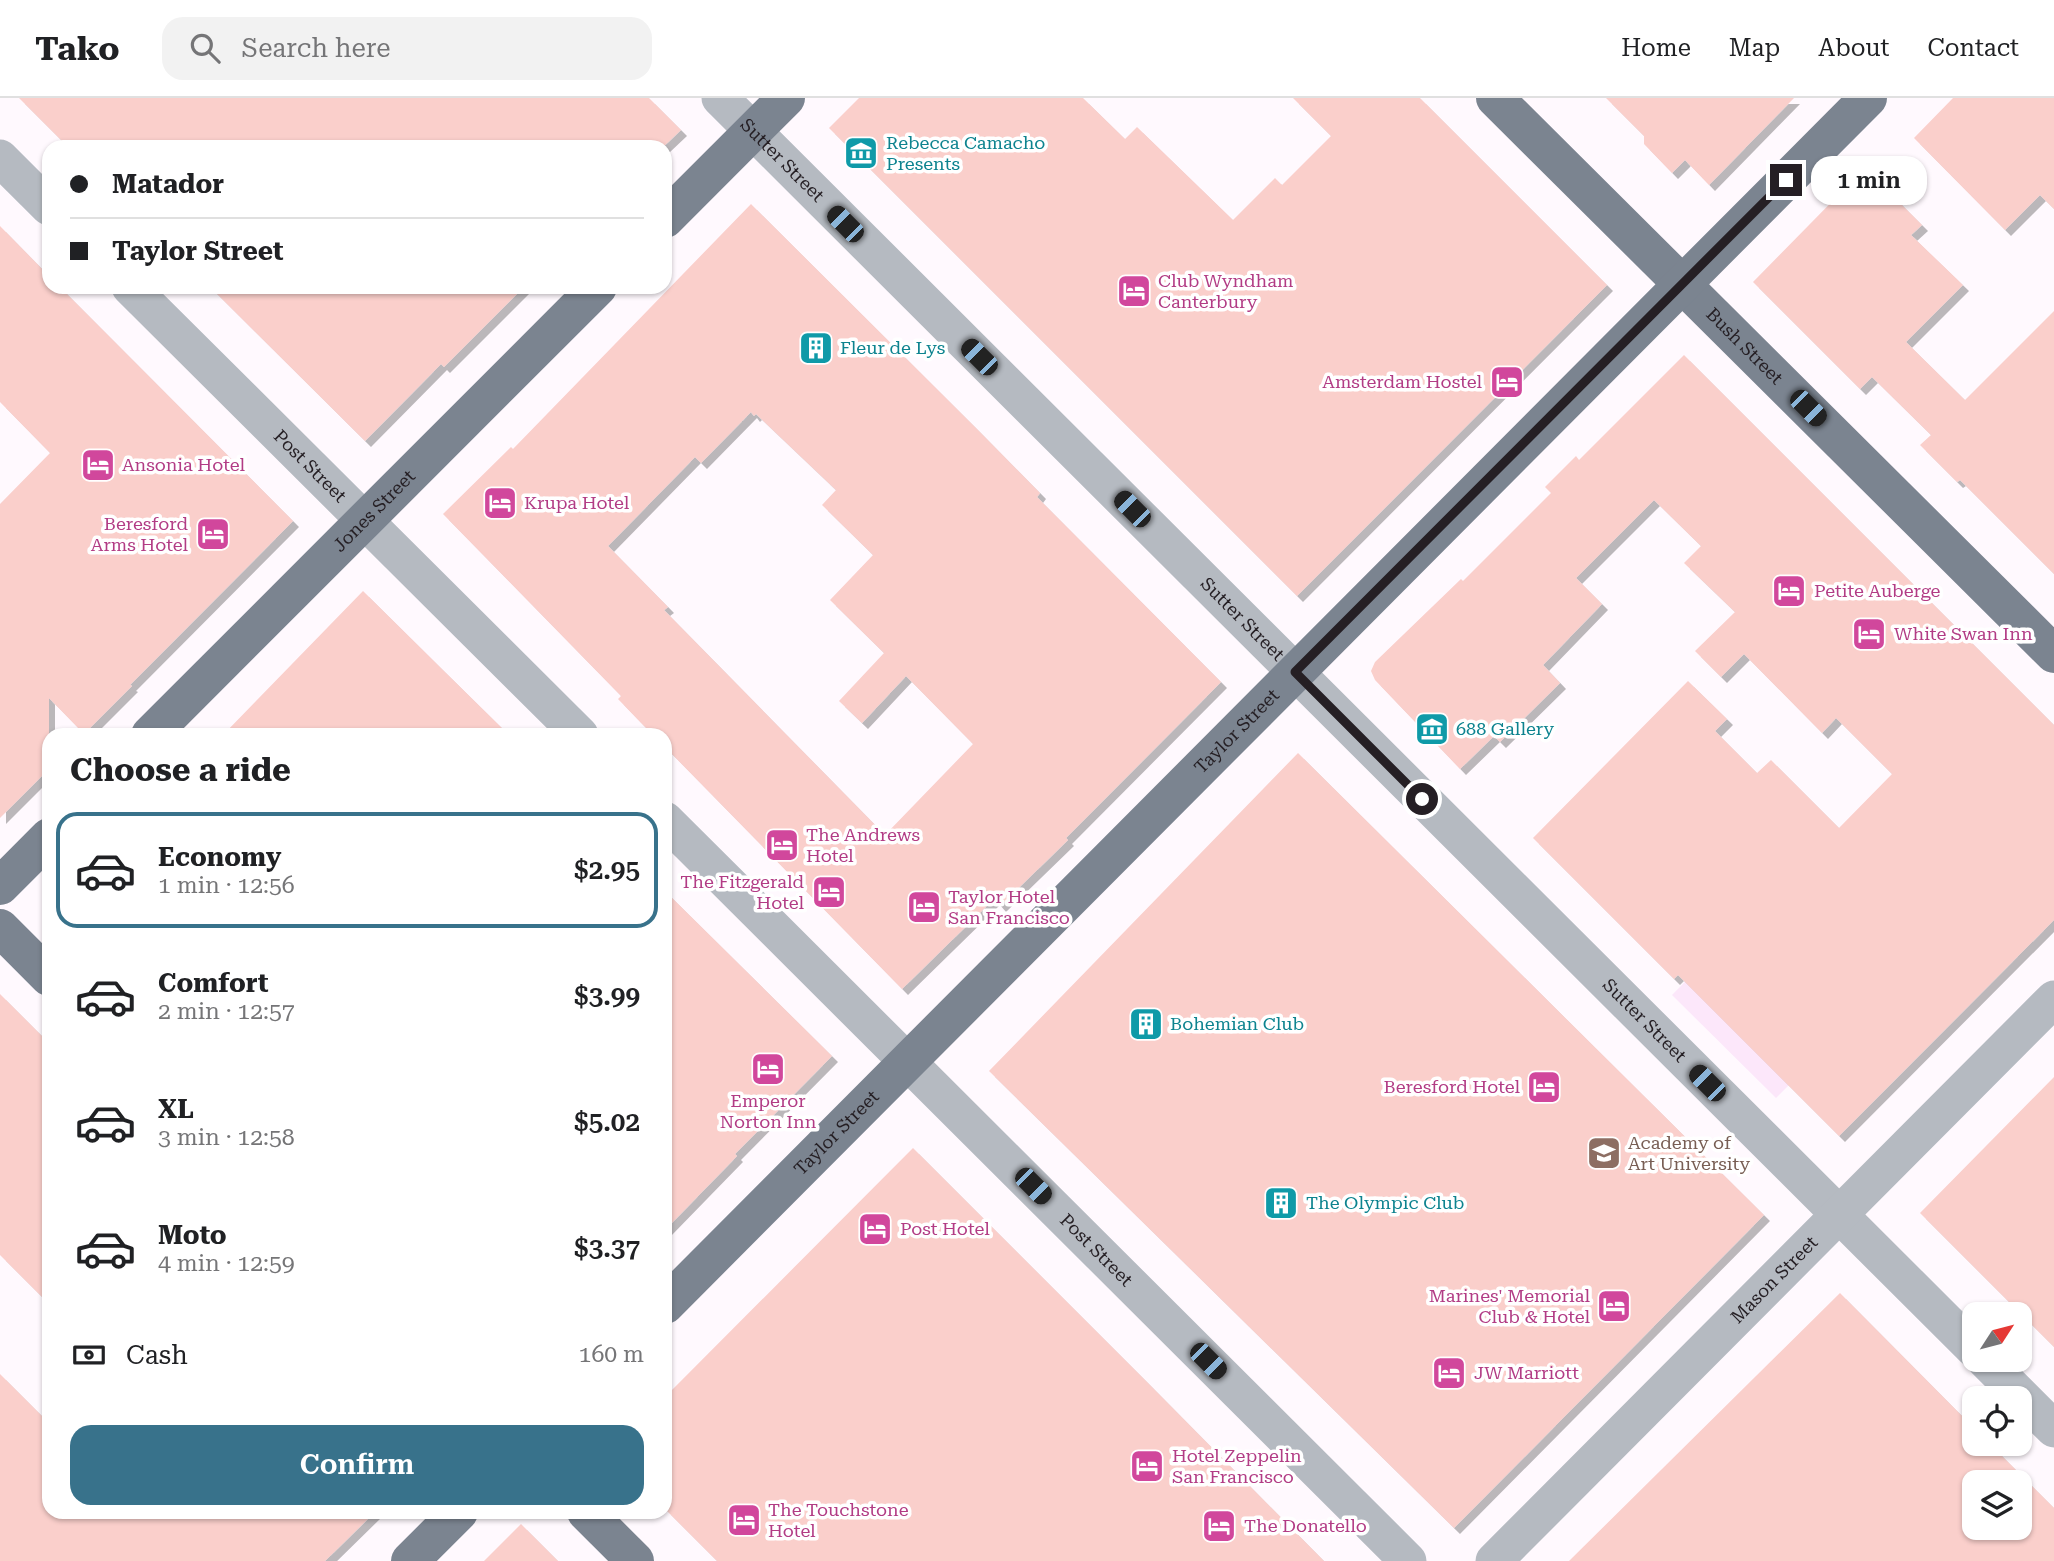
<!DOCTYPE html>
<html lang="en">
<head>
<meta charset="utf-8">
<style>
	body { margin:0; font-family:"Roboto Serif",serif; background:#f2f2f2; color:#202124; height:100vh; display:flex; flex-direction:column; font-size:26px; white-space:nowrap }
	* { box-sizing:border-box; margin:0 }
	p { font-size:23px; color:#757577 }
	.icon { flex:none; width:38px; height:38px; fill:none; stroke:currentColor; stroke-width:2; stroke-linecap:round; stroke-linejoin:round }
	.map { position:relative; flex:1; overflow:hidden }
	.panel { position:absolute; left:42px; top:630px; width:630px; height:791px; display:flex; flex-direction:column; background:#fff; border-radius:21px; box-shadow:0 2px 5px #0004 }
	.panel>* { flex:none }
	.banner { position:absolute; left:42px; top:42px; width:630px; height:154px; border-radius:21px; box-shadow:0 2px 5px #0004; display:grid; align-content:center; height:154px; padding:0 28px; background:#fff }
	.needle { width:46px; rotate:54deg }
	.tools { position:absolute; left:1962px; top:1204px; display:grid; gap:14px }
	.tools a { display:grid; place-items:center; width:70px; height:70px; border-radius:14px; background:#fff; box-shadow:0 2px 5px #0004; font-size:35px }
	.end { position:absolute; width:32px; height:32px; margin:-16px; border:9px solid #251f24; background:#fff; box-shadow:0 0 0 4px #fff }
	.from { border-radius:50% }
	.bubble { position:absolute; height:49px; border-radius:21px; background:#fff; box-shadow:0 2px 5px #0004; font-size:23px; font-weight:600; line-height:49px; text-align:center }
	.car { position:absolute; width:21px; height:42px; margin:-21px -10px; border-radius:9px; box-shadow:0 0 5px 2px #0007; background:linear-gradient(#222 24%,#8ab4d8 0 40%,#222 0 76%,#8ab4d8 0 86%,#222 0) }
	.banner b { display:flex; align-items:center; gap:24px; height:66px; font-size:26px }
	.banner b+b { border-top:2px solid #e0e0e0 }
	.banner i { width:18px; height:18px; background:#202124 }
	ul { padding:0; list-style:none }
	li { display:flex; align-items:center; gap:21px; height:116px; margin:0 14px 10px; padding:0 14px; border:4px solid transparent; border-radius:21px }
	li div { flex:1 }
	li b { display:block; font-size:26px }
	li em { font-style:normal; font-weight:600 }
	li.active { border-color:#38728b }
	li>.icon { width:63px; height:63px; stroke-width:1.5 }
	h2 { padding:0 28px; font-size:32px; line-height:84px }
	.pay { display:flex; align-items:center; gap:18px; height:77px; padding:0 28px; font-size:26px }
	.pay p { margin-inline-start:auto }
	.cta { display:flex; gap:14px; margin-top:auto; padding:14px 28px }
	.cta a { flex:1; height:80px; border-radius:21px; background:#38728b; color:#fff; font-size:28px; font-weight:600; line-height:80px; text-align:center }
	header { display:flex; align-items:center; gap:42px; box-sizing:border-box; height:98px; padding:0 35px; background:#fff; border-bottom:2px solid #e0e0e0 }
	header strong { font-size:33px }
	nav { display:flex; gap:38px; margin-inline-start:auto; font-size:24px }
	.search { width:490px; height:63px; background:#f2f2f2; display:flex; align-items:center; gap:18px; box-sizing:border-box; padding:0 24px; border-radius:21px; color:#757577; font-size:26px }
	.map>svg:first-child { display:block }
</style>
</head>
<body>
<header>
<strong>Tako</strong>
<div class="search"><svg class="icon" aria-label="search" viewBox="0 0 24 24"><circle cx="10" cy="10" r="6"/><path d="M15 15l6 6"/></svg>Search here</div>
<nav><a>Home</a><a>Map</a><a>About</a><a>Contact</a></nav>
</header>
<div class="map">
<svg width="2054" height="1463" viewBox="0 0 2054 1463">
	<defs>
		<filter id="shadow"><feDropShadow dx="6" dy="6" stdDeviation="0" flood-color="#0004"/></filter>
	</defs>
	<rect width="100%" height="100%" fill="#fff9fe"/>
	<path fill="#fce7fa" d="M 1738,830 L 1831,945 L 1776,1000 L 1672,897 Z"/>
	<path fill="#facfcb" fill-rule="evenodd" filter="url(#shadow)" d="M 19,0 L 649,0 L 681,32 L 663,49 L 68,49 Z
		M 859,0 L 1083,0 L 1125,41 L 1137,29 L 1233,122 L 1275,80 L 1282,87 L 1331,38 L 1293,0 L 1420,0 L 1607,187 L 1297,498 L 829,30 Z
		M 1606,0 L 1794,0 L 1709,87 L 1685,62 L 1672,75 L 1644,46 L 1644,38 Z
		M 1953,0 L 2054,0 L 2054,111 L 2040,97 L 2005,132 L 1914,40 Z
		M 1865,70 L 1922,127 L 1911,137 L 1963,187 L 1906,244 L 1965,302 L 2054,213 L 2054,476 L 1960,382 L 1957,384 L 1920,347 L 1931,337 L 1872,279 L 1860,291 L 1753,184 Z
		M 751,106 L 975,329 L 1040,395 L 1037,399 L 1221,584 L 1066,740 L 1068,742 L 1000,808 L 994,801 L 902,891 L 665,649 L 665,637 L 654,637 L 644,628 L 618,601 L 621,598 L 443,416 L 511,349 L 513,351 ZM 751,314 L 754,318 L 756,316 L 836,392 L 822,407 L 873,457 L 830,502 L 884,555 L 839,603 L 862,625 L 906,578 L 973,646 L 885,737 L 664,512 L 668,509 L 608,448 L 695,359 L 701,365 Z
		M 0,128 L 49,178 L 49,189 L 60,189 L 293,423 L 130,587 L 132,588 L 84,636 L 49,600 L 49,671 L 0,720 L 0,406 L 50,355 L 0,304 Z
		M 210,189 L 524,189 L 444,269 L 441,266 L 365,343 Z
		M 1684,257 L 2054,627 L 2054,822 L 1839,1038 L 1678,877 L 1674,881 L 1533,740 L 1688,583 L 1727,621 L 1715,633 L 1757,675 L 1771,662 L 1839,730 L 1892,676 L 1836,620 L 1822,635 L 1744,556 L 1721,579 L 1695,553 L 1735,514 L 1684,465 L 1701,448 L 1654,402 L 1576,480 L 1602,506 L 1543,567 L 1560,585 L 1500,644 L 1494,638 L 1460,671 L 1375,582 L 1371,573 L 1375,564 L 1461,481 L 1463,483 L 1551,395 L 1545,389 L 1576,358 L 1579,362 Z
		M 363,493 L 446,575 L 509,637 L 223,637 Z
		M 1298,655 L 1764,1117 L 1454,1430 L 989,973 Z
		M 665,793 L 832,958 L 735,1056 L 737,1058 L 665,1132 Z
		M 0,896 L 49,945 L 49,1206 L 0,1157 Z
		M 2054,979 L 2054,1249 L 1920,1115 Z
		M 913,1050 L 1147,1284 L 1324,1463 L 717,1463 L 665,1411 L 665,1299 Z
		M 1840,1195 L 1974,1330 L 1974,1346 L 1990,1346 L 2054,1410 L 2054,1463 L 1569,1463 ZM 1974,1384 L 2020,1384 L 2020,1430 L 1974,1430 Z
		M 0,1276 L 49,1325 L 49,1414 L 375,1414 L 325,1463 L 0,1463 Z
		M 521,1426 L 558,1463 L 484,1463 Z"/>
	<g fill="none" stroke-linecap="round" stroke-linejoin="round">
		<g stroke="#b5bac1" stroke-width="37">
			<path id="s1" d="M 720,0 L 1974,1251"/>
			<path d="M 0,60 L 49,109"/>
			<path id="s2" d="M 130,189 L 580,637"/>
			<path id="s3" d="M 665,722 L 1408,1463"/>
			<path d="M 1985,1262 L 2054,1331"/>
			<path id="s4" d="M 1494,1463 L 2054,901"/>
		</g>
		<g stroke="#7b8490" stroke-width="38">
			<path id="s5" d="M 1495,0 L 2054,556"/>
			<path d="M 665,121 L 786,0"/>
			<path id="s6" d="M 150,637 L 598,189"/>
			<path d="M 0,788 L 49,739"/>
			<path d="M 0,830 L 49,879"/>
			<path id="s7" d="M 665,1207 L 1868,0"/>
			<path d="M 586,1414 L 635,1463"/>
			<path d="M 410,1463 L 459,1414"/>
		</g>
	</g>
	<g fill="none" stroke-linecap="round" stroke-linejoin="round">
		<path stroke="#251f24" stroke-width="9" d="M 1422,701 L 1295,574 L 1786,82"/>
	</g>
	<defs>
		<g id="museum-square" transform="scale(1.75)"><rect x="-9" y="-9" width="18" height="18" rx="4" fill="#0f9aa8" stroke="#fff"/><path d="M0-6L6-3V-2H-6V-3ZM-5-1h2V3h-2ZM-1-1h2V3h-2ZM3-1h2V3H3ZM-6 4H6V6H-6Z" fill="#fff"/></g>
		<g id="hotel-square" transform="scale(1.75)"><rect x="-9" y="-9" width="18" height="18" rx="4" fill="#d1479c" stroke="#fff"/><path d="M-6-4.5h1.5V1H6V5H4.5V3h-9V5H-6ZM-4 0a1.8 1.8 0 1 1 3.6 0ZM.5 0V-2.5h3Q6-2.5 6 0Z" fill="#fff"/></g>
		<g id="building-square" transform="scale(1.75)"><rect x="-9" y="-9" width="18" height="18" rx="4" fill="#0f9aa8" stroke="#fff"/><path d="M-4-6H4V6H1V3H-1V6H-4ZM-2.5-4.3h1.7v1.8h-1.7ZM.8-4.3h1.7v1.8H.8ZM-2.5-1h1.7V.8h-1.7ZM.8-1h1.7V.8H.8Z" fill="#fff"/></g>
		<g id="university-square" transform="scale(1.75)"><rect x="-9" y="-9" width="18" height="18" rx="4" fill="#8d6e63" stroke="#fff"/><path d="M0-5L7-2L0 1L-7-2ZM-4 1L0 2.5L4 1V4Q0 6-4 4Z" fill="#fff"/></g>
	</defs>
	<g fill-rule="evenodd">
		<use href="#museum-square" x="861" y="55"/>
		<use href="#hotel-square" x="1134" y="193"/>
		<use href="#building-square" x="816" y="250"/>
		<use href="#hotel-square" x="1507" y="284"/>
		<use href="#hotel-square" x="98" y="367"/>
		<use href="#hotel-square" x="500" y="405"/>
		<use href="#hotel-square" x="213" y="436"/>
		<use href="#hotel-square" x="1789" y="493"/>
		<use href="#hotel-square" x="1869" y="536"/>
		<use href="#museum-square" x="1432" y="631"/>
		<use href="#hotel-square" x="782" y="747"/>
		<use href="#hotel-square" x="829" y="794"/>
		<use href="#hotel-square" x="924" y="809"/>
		<use href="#building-square" x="1146" y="926"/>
		<use href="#hotel-square" x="768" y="971"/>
		<use href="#hotel-square" x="1544" y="989"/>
		<use href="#university-square" x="1604" y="1055"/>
		<use href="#building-square" x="1281" y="1105"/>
		<use href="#hotel-square" x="875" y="1131"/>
		<use href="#hotel-square" x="1614" y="1208"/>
		<use href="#hotel-square" x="1449" y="1275"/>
		<use href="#hotel-square" x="1147" y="1368"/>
		<use href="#hotel-square" x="744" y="1422"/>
		<use href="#hotel-square" x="1219" y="1428"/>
	</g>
	<g text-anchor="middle" stroke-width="7" stroke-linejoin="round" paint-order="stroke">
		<g font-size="18" fill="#0d838f" stroke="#fff" text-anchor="start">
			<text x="886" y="51">Rebecca Camacho<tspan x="886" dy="21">Presents</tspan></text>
			<text x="840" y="256">Fleur de Lys</text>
			<text x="1456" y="637">688 Gallery</text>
			<text x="1170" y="932">Bohemian Club</text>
			<text x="1306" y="1111">The Olympic Club</text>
		</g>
		<g font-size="18" fill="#251f24" stroke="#fff">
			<text dy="6" stroke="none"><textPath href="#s1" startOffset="88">Sutter Street</textPath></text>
			<text dy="6" stroke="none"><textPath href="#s5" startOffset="352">Bush Street</textPath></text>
			<text dy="6" stroke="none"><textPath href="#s2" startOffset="254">Post Street</textPath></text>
			<text dy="6" stroke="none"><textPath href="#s6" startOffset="317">Jones Street</textPath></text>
			<text dy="6" stroke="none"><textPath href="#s1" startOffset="738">Sutter Street</textPath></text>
			<text dy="6" stroke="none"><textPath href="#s7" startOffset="810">Taylor Street</textPath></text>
			<text dy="6" stroke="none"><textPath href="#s1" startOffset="1306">Sutter Street</textPath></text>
			<text dy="6" stroke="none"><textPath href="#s7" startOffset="243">Taylor Street</textPath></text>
			<text dy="6" stroke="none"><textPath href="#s3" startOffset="609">Post Street</textPath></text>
			<text dy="6" stroke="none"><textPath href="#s4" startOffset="397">Mason Street</textPath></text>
		</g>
		<g font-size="18" fill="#b23c85" stroke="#fff" text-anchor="start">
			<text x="1158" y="189">Club Wyndham<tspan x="1158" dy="21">Canterbury</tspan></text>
			<text x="1482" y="290" text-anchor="end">Amsterdam Hostel</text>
			<text x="122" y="373">Ansonia Hotel</text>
			<text x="524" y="411">Krupa Hotel</text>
			<text x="188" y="432" text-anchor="end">Beresford<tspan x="188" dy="21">Arms Hotel</tspan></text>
			<text x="1814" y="499">Petite Auberge</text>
			<text x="1894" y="542">White Swan Inn</text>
			<text x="806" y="743">The Andrews<tspan x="806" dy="21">Hotel</tspan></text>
			<text x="804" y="790" text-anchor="end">The Fitzgerald<tspan x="804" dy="21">Hotel</tspan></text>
			<text x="948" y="805">Taylor Hotel<tspan x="948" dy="21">San Francisco</tspan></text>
			<text x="1520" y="995" text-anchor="end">Beresford Hotel</text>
			<text x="768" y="1009" text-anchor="middle">Emperor<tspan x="768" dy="21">Norton Inn</tspan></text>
			<text x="900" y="1137">Post Hotel</text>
			<text x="1590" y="1204" text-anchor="end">Marines' Memorial<tspan x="1590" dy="21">Club &amp; Hotel</tspan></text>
			<text x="1474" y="1281">JW Marriott</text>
			<text x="1172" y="1364">Hotel Zeppelin<tspan x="1172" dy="21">San Francisco</tspan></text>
			<text x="768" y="1418">The Touchstone<tspan x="768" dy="21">Hotel</tspan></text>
			<text x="1244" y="1434">The Donatello</text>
		</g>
		<g font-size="18" fill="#785e54" stroke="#fff" text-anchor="start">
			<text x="1628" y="1051">Academy of<tspan x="1628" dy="21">Art University</tspan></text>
		</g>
	</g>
</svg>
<div class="tools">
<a><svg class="needle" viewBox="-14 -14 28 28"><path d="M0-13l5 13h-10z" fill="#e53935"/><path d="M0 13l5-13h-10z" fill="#757577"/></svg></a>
<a><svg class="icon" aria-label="locate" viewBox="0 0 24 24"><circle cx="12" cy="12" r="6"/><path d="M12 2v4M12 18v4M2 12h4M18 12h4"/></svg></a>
<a><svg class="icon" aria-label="layers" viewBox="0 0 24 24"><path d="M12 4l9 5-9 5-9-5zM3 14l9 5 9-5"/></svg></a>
</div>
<i class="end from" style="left:1422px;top:701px"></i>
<i class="end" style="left:1786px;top:82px"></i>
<div class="bubble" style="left:1811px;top:58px;width:116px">1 min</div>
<i class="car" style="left:845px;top:126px;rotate:315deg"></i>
<i class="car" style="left:979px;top:259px;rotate:315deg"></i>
<i class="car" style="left:1808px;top:310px;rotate:135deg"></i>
<i class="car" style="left:1132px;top:411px;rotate:315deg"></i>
<i class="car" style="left:1707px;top:985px;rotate:315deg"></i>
<i class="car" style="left:1033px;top:1088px;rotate:135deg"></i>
<i class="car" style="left:1208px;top:1263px;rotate:135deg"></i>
<div class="banner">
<b><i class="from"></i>Matador</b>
<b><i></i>Taylor Street</b>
</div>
<section class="panel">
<h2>Choose a ride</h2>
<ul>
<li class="active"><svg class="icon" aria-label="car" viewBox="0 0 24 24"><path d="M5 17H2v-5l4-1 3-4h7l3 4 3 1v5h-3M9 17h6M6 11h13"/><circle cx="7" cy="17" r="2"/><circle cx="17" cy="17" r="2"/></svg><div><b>Economy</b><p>1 min · 12:56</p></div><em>$2.95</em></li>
<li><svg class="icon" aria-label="car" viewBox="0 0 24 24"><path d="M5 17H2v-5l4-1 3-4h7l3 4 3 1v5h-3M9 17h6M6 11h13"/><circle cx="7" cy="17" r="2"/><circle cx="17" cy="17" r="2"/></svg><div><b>Comfort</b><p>2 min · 12:57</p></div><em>$3.99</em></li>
<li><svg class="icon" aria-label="car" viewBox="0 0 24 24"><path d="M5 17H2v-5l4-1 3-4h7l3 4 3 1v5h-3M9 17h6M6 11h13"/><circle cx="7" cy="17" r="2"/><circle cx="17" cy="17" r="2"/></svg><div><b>XL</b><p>3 min · 12:58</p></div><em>$5.02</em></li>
<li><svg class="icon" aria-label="car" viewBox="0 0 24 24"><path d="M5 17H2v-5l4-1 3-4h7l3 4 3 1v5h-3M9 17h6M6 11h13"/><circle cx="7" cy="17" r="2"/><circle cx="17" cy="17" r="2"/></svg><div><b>Moto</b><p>4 min · 12:59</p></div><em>$3.37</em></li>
</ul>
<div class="pay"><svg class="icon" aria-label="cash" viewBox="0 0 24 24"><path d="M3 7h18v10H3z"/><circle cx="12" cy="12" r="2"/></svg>Cash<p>160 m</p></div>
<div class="cta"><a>Confirm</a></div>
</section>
</div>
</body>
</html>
